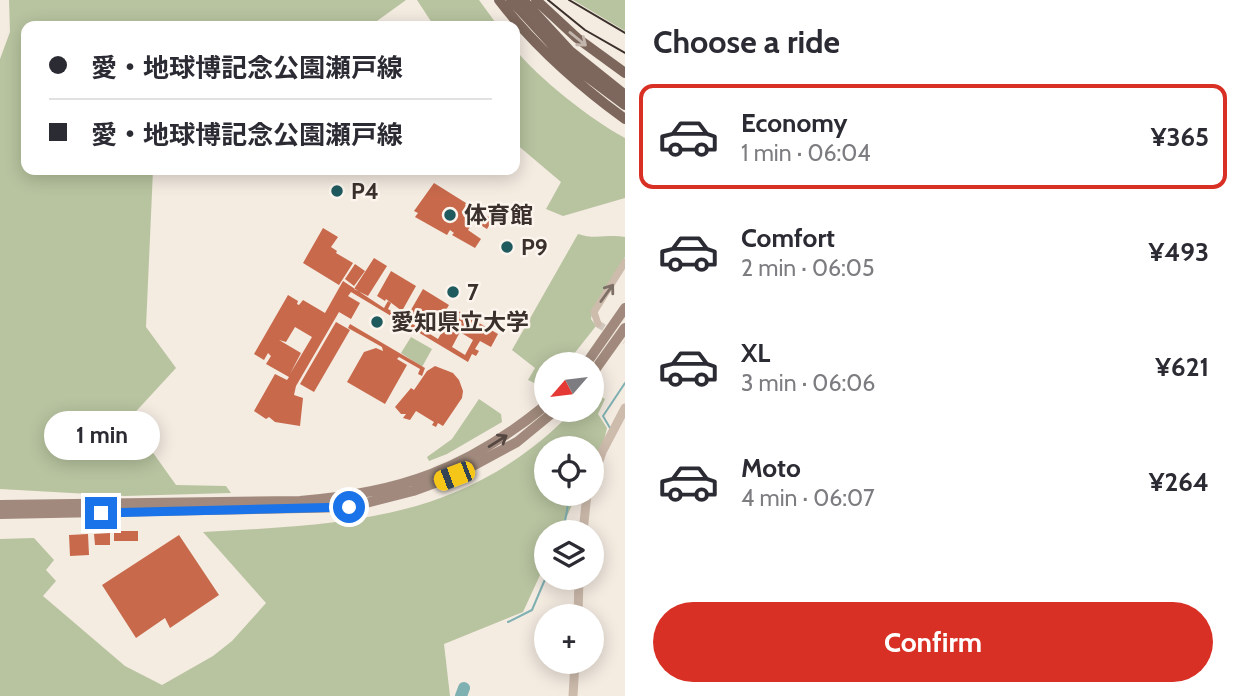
<!DOCTYPE html>
<html lang="en">
<head>
<meta charset="utf-8">
<style>
	body { margin:0; font-family:Cabin,"Noto Sans JP",sans-serif; background:#f7f7f7; color:#2b2b33; height:100vh; display:flex; flex-direction:column; font-size:26px; white-space:nowrap }
	* { box-sizing:border-box; margin:0 }
	p { font-size:23px; color:#7c7c81 }
	.icon { flex:none; width:38px; height:38px; fill:none; stroke:currentColor; stroke-width:2; stroke-linecap:round; stroke-linejoin:round }
	.map { position:relative; flex:1; overflow:hidden }
	.drawer { display:flex; flex-direction:column; background:#fff; width:616px }
	.drawer>* { flex:none }
	.top-card { position:absolute; left:21px; top:21px; width:499px; height:154px; border-radius:14px; box-shadow:0 4px 18px #0003; display:grid; align-content:center; height:154px; padding:0 28px; background:#fff }
	.needle { width:46px; rotate:242deg }
	.tools { position:absolute; left:534px; top:352px; display:grid; gap:14px }
	.tools a { display:grid; place-items:center; width:70px; height:70px; border-radius:50%; background:#fff; box-shadow:0 4px 18px #0003; font-size:35px }
	.end { position:absolute; width:32px; height:32px; margin:-16px; border:9px solid #1a73e8; background:#fff; box-shadow:0 0 0 4px #fff }
	.from { border-radius:50% }
	.bubble { position:absolute; height:49px; border-radius:24px; background:#fff; box-shadow:0 4px 18px #0003; font-size:23px; font-weight:800; line-height:49px; text-align:center }
	.car { position:absolute; width:21px; height:42px; margin:-21px -10px; border-radius:9px; box-shadow:0 0 5px 2px #0007; background:linear-gradient(#f5c518 24%,#345 0 40%,#f5c518 0 76%,#345 0 86%,#f5c518 0) }
	.top-card b { display:flex; align-items:center; gap:24px; height:66px; font-size:26px }
	.top-card b+b { border-top:2px solid #e1e1e2 }
	.top-card i { width:18px; height:18px; background:#2b2b33 }
	ul { padding:0; list-style:none }
	li { display:flex; align-items:center; gap:21px; height:105px; margin:0 14px 10px; padding:0 14px; border:4px solid transparent; border-radius:14px }
	li div { flex:1 }
	li b { display:block; font-size:26px }
	li em { font-style:normal; font-weight:800 }
	li.selected { border-color:#d93025 }
	li>.icon { width:63px; height:63px; stroke-width:1.5 }
	h2 { padding:0 28px; font-size:32px; line-height:84px }
	.primary-button { display:flex; gap:14px; margin-top:auto; padding:14px 28px }
	.primary-button a { flex:1; height:80px; border-radius:42px; background:#d93025; color:#fff; font-size:28px; font-weight:800; line-height:80px; text-align:center }
	main { display:flex; flex:1; min-height:0 }
	.map>svg:first-child { display:block }
</style>
</head>
<body>
<main>
<div class="map">
<svg width="625" height="696" viewBox="0 0 625 696">
	<rect width="100%" height="100%" fill="#f4ebe1"/>
	<path fill="#b8c4a0" d="M 9,0 L 406,0 L 370,26 L 26,26 L 26,170 L 153,170 L 146,327 L 176,368 L 129,419 L 176,485 L 226,486 L 231,493 L 125,496 L 0,489 L 0,59 L 10,32 Z
		M 417,0 L 479,0 L 498,26 L 434,26 Z
		M 573,0 L 625,0 L 625,31 Z
		M 514,48 C 538,78 591,120 625,138 L 625,198 L 563,216 L 546,209 L 561,182 L 515,143 Z
		M 578,234 C 595,240 608,234 625,237 L 625,257 L 593,309 L 591,319 L 596,326 L 566,364 L 546,364 L 545,388 L 528,380 L 535,368 L 512,350 Z
		M 411,337 L 432,349 L 422,367 L 401,353 Z
		M 592,392 L 605,399 L 598,414 L 607,428 L 599,461 L 592,472 L 592,448 L 546,448 L 546,494 L 577,494 L 560,532 L 546,532 L 546,562 L 523,612 L 444,644 L 450,696 L 0,696 L 0,539 L 34,538 L 54,560 L 46,570 L 56,581 L 43,596 L 125,666 L 162,685 L 213,656 L 232,641 L 266,603 L 203,532 C 349,524 466,521 574,410 L 592,410 Z
		M 479,399 L 501,414 L 502,422 L 447,454 L 429,461 L 427,457 L 452,439 Z"/>
	<g fill="none" stroke-linecap="round" stroke-linejoin="round">
		<path stroke="#7fb0b2" stroke-width="2" d="M 610,428 L 603,416 L 625,383
			M 592,467 L 595,459
			M 563,532 L 570,494
			M 546,576 L 540,564 L 546,552
			M 508,622 L 532,610 L 546,577"/>
		<path stroke="#7fb0b2" stroke-width="12" d="M 461,696 L 464,688"/>
	</g>
	<path fill="#c8694b" fill-rule="evenodd" d="M 434,183 L 466,203 L 465,205 L 493,219 L 487,229 L 474,221 L 468,230 L 481,239 L 475,248 L 452,235 L 454,233 L 450,230 L 447,235 L 415,217 L 418,213 L 414,211 Z
		M 323,228 L 338,237 L 331,247 L 337,251 L 336,253 L 353,263 L 339,285 L 303,263 Z
		M 374,258 L 387,266 L 368,296 L 354,289 Z
		M 355,264 L 365,271 L 354,286 L 345,279 Z
		M 391,271 L 416,286 L 402,311 L 386,299 L 385,301 L 377,296 Z
		M 343,281 L 384,308 L 388,301 L 391,303 L 388,309 L 416,326 L 420,319 L 408,315 L 423,289 L 449,305 L 434,330 L 424,322 L 420,328 L 438,339 L 455,309 L 498,334 L 491,347 L 480,341 L 475,349 L 479,351 L 476,356 L 472,354 L 468,362 L 351,292 L 348,296 L 360,303 L 351,319 L 339,312 L 296,386 L 294,395 L 303,398 L 300,426 L 275,422 L 269,417 L 266,419 L 254,411 L 275,374 L 287,380 L 289,377 L 266,364 L 271,356 L 268,353 L 264,360 L 254,354 L 288,295 L 298,301 L 297,304 L 299,305 L 303,300 L 325,313 ZM 295,327 L 312,337 L 290,374 L 301,353 L 279,340 L 286,342 ZM 460,332 L 473,340 L 465,355 L 452,347 Z
		M 336,322 L 350,330 L 314,392 L 300,384 Z
		M 350,324 L 425,368 L 422,376 L 418,374 L 420,369 L 399,357 L 397,359 L 407,365 L 385,404 L 347,382 L 364,352 L 376,348 L 383,351 L 382,347 L 348,328 Z
		M 435,366 L 453,373 L 459,380 L 463,391 L 462,398 L 443,426 L 438,423 L 436,427 L 432,425 L 434,422 L 416,411 L 410,420 L 403,418 L 406,414 L 401,414 L 395,407 L 411,388 L 414,390 L 427,371 Z
		M 114,531 L 138,531 L 138,541 L 114,541 Z
		M 110,533 L 110,545 L 95,545 L 94,534 Z
		M 88,534 L 89,555 L 70,556 L 69,535 Z
		M 179,535 L 219,595 L 170,628 L 165,618 L 136,638 L 102,585 Z"/>
	<g fill="none" stroke-linecap="round" stroke-linejoin="round">
		<path stroke="#cfc6bd" stroke-width="7" stroke-dasharray="7 3.5" stroke-linecap="butt" d="M 598,324 L 625,341"/>
		<path stroke="#cdbbac" stroke-width="7" d="M 598,324 L 594,312 L 625,262"/>
		<path stroke="#cdbbac" stroke-width="9" d="M 592,482 L 602,452 L 625,408
			M 583,532 L 587,494
			M 578,616 L 579,578
			M 573,696 L 575,662"/>
		<path stroke="#a18a7d" stroke-width="10" d="M 586,364 L 625,308
			M 592,374 L 625,328
			M 0,505 L 300,501 C 401,493 467,469 546,405
			M 0,514 L 350,507 L 413,491 L 454,476 L 517,442 L 556,410"/>
		<path stroke="#7d675c" stroke-width="10" d="M 499,0 C 535,47 577,84 625,119
			M 511,0 L 569,63 L 625,105
			M 523,0 L 570,51 L 625,95
			M 536,0 L 577,38 L 625,73"/>
		<path stroke="#3b302b" stroke-width="2" d="M 548,0 L 585,30 L 625,53
			M 569,0 L 625,33"/>
	</g>
	<defs><path id="oneway-shaft" d="M-6 0H5M1.5-3L5.5 0L1.5 3" fill="none" stroke-width="1.6" stroke-linecap="round" stroke-linejoin="round" transform="scale(1.75)"/></defs>
	<use stroke="#c2b5ac" href="#oneway-shaft" transform="translate(578 39) rotate(39)"/>
	<use stroke="#7d6f65" href="#oneway-shaft" transform="translate(607 293) rotate(-54)"/>
	<use stroke="#544640" href="#oneway-shaft" transform="translate(498 441) rotate(-32)"/>
	<g fill="none" stroke-linecap="round" stroke-linejoin="round">
		<path stroke="#1a73e8" stroke-width="9" d="M 101,513 L 349,507"/>
	</g>
	<g fill="#1f5a5e" stroke="#fbf5ee" stroke-width="2.5">
		<circle cx="337" cy="191" r="7"/>
		<circle cx="450" cy="215" r="7"/>
		<circle cx="507" cy="247" r="7"/>
		<circle cx="453" cy="292" r="7"/>
		<circle cx="377" cy="322" r="7"/>
	</g>
	<g text-anchor="middle" stroke-width="5" stroke-linejoin="round" paint-order="stroke">
		<g font-size="23" font-weight="bold" fill="#3b302b" stroke="#fbf5ee" text-anchor="start">
			<text x="351" y="199">P4</text>
			<text x="464" y="223">体育館</text>
			<text x="521" y="255">P9</text>
			<text x="467" y="300">7</text>
			<text x="391" y="330">愛知県立大学</text>
		</g>
	</g>
</svg>
<div class="tools">
<a><svg class="needle" viewBox="-14 -14 28 28"><path d="M0-13l5 13h-10z" fill="#e53935"/><path d="M0 13l5-13h-10z" fill="#7c7c81"/></svg></a>
<a><svg class="icon" aria-label="locate" viewBox="0 0 24 24"><circle cx="12" cy="12" r="6"/><path d="M12 2v4M12 18v4M2 12h4M18 12h4"/></svg></a>
<a><svg class="icon" aria-label="layers" viewBox="0 0 24 24"><path d="M12 4l9 5-9 5-9-5zM3 14l9 5 9-5"/></svg></a>
<a>+</a>
</div>
<i class="end from" style="left:349px;top:507px"></i>
<i class="end" style="left:101px;top:513px"></i>
<div class="bubble" style="left:44px;top:411px;width:116px">1 min</div>
<i class="car" style="left:454px;top:476px;rotate:249deg"></i>
<div class="top-card">
<b><i class="from"></i>愛・地球博記念公園瀬戸線</b>
<b><i></i>愛・地球博記念公園瀬戸線</b>
</div>
</div>
<section class="drawer">
<h2>Choose a ride</h2>
<ul>
<li class="selected"><svg class="icon" aria-label="car" viewBox="0 0 24 24"><path d="M5 17H2v-5l4-1 3-4h7l3 4 3 1v5h-3M9 17h6M6 11h13"/><circle cx="7" cy="17" r="2"/><circle cx="17" cy="17" r="2"/></svg><div><b>Economy</b><p>1 min · 06:04</p></div><em>¥365</em></li>
<li><svg class="icon" aria-label="car" viewBox="0 0 24 24"><path d="M5 17H2v-5l4-1 3-4h7l3 4 3 1v5h-3M9 17h6M6 11h13"/><circle cx="7" cy="17" r="2"/><circle cx="17" cy="17" r="2"/></svg><div><b>Comfort</b><p>2 min · 06:05</p></div><em>¥493</em></li>
<li><svg class="icon" aria-label="car" viewBox="0 0 24 24"><path d="M5 17H2v-5l4-1 3-4h7l3 4 3 1v5h-3M9 17h6M6 11h13"/><circle cx="7" cy="17" r="2"/><circle cx="17" cy="17" r="2"/></svg><div><b>XL</b><p>3 min · 06:06</p></div><em>¥621</em></li>
<li><svg class="icon" aria-label="car" viewBox="0 0 24 24"><path d="M5 17H2v-5l4-1 3-4h7l3 4 3 1v5h-3M9 17h6M6 11h13"/><circle cx="7" cy="17" r="2"/><circle cx="17" cy="17" r="2"/></svg><div><b>Moto</b><p>4 min · 06:07</p></div><em>¥264</em></li>
</ul>
<div class="primary-button"><a>Confirm</a></div>
</section>
</main>
</body>
</html>
